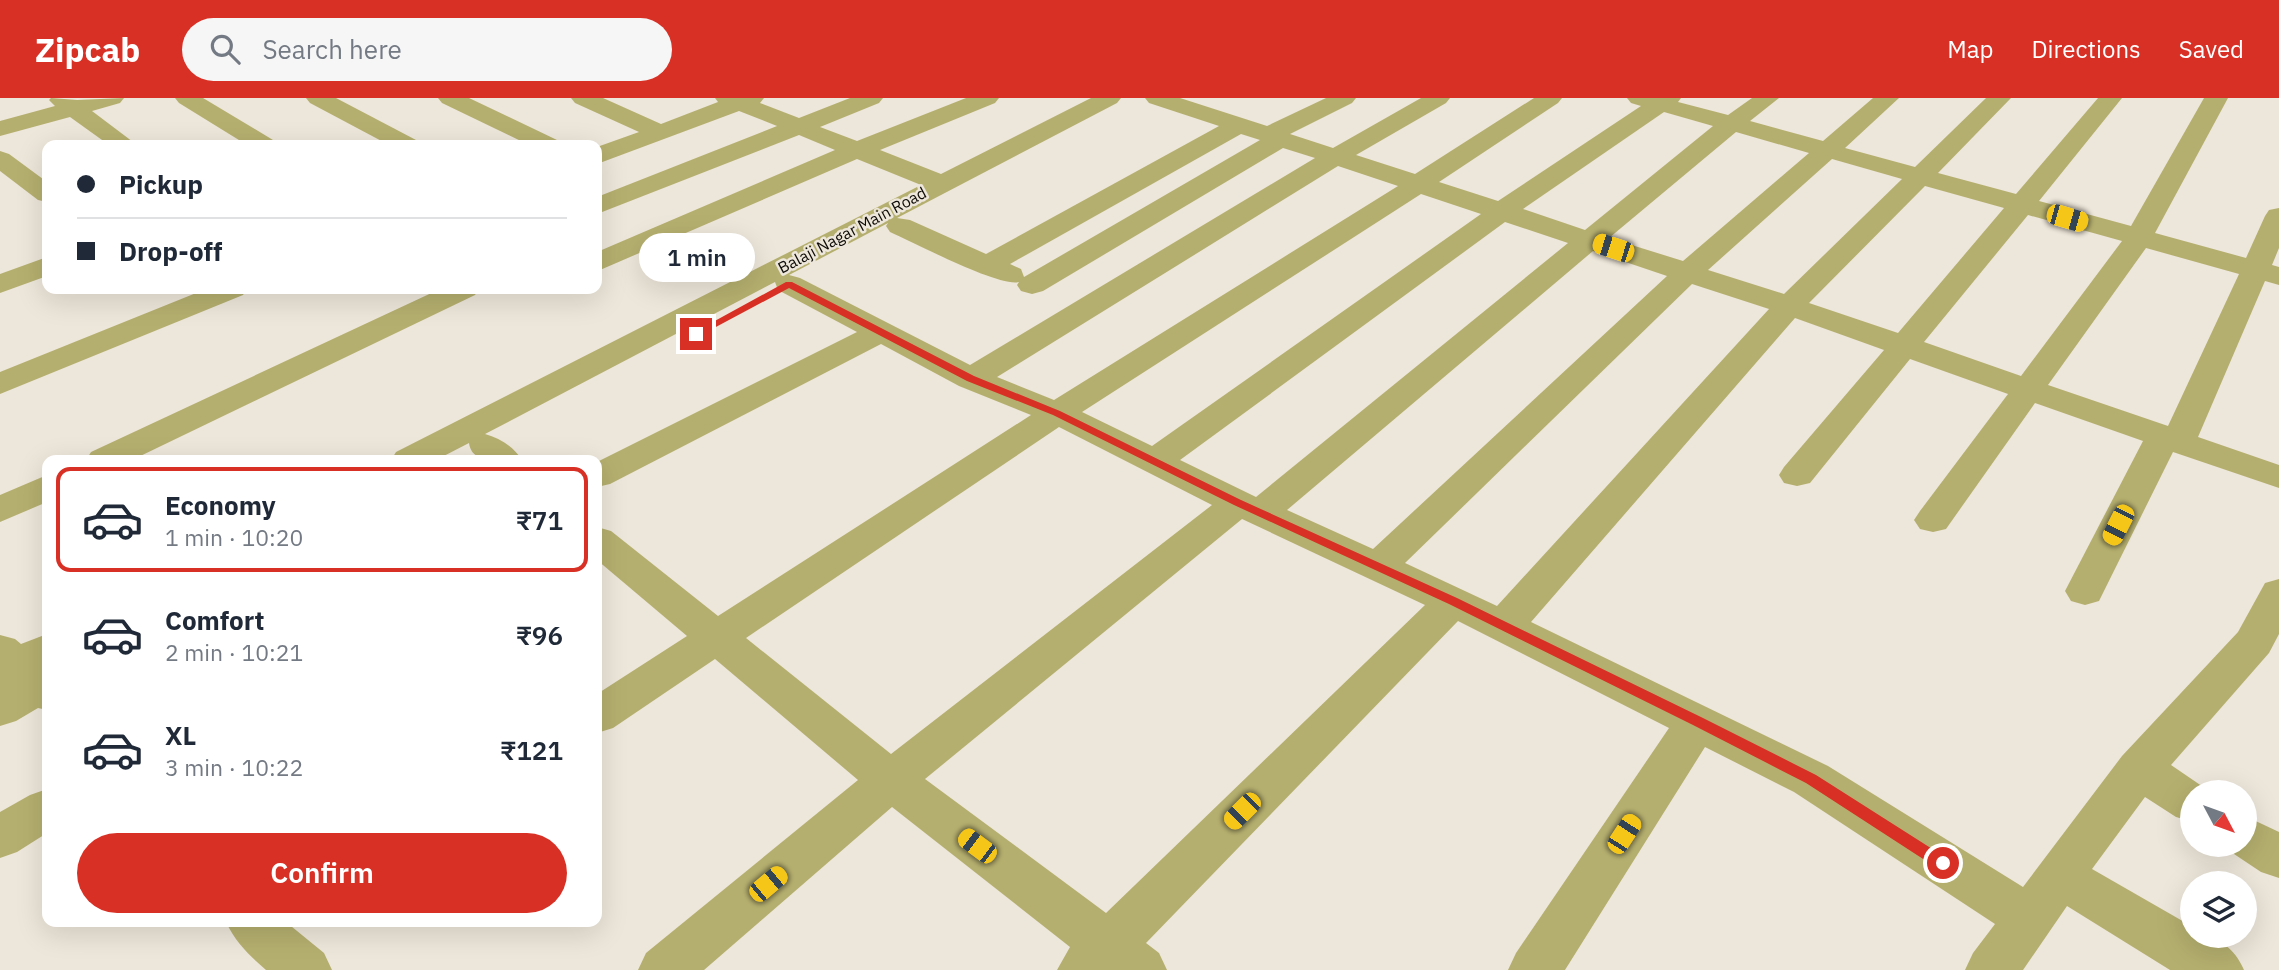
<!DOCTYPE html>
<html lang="en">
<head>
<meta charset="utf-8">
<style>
	body { margin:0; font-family:"IBM Plex Sans",sans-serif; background:#f6f6f7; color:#1f2937; height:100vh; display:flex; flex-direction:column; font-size:26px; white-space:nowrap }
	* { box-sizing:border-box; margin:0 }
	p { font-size:23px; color:#747a83 }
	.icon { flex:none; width:38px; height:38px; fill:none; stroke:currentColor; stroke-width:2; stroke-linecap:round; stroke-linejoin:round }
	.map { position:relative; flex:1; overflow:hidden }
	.sheet { position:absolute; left:42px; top:357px; width:560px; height:472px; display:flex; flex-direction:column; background:#fff; border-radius:14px; box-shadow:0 7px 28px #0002 }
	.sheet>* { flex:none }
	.top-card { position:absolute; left:42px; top:42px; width:560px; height:154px; border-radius:14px; box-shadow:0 7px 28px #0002; display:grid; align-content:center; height:154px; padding:0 35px; background:#fff }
	.needle { width:46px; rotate:131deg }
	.controls { position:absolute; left:2180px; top:682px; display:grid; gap:14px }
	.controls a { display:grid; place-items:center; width:77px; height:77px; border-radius:50%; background:#fff; box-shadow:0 7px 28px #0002; font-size:35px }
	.end { position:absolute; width:32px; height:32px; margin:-16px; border:9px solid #d93025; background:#fff; box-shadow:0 0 0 4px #fff }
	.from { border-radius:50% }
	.bubble { position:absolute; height:49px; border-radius:24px; background:#fff; box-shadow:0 7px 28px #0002; font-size:23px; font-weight:600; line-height:49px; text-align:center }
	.car { position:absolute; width:21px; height:42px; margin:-21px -10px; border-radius:9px; box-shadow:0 0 5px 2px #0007; background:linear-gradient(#f5c518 24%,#345 0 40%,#f5c518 0 76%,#345 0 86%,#f5c518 0) }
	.top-card b { display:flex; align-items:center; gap:24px; height:66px; font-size:26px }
	.top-card b+b { border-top:2px solid #e0e1e3 }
	.top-card i { width:18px; height:18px; background:#1f2937 }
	ul { padding:12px 0 0; list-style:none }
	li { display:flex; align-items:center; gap:21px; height:105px; margin:0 14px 10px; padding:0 21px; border:4px solid transparent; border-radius:14px }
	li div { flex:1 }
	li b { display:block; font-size:26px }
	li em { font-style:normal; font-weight:600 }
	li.active { border-color:#d93025 }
	li>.icon { width:63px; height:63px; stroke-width:1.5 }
	.action { display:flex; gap:14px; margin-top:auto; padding:14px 35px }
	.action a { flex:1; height:80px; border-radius:42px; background:#d93025; color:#fff; font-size:28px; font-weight:600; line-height:80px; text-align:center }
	header { display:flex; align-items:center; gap:42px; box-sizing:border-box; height:98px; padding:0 35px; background:#d93025; color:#fff }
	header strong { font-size:33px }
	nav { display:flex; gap:38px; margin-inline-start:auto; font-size:24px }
	.search { width:490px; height:63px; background:#f6f6f7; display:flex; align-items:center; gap:18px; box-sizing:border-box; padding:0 24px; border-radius:38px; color:#747a83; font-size:26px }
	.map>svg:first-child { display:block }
</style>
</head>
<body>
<header>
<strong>Zipcab</strong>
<div class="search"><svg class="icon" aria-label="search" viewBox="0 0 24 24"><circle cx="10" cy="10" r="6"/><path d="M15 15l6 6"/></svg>Search here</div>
<nav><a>Map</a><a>Directions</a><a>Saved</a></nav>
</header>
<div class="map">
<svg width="2279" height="872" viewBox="0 0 2279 872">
	<rect width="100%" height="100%" fill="#ede6da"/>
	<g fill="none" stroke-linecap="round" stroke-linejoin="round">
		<path fill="#b5af6f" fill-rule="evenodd" d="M 51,0 L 77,2 L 124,0 L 120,5 L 92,13 L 137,47 L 109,47 L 70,19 L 0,38 L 0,23 L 55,8 L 49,2 Z
			M 175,0 L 203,0 L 273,42 L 276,47 L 247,47 L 179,5 Z
			M 306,0 L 336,0 L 416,42 L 419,47 L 389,47 L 310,5 Z
			M 438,0 L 469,0 L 557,42 L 560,47 L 529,47 L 442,5 Z
			M 571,0 L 603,0 L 661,26 L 718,4 L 715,0 L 764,0 L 760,5 L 799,20 L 850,0 L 883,0 L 879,5 L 820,29 L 857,43 L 966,0 L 999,0 L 995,5 L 880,52 L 941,76 L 1091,0 L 1121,0 L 1117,5 L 897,120 L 910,122 L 986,156 L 1219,28 L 1149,5 L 1145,0 L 1180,0 L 1267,28 L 1326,0 L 1356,0 L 1352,5 L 1290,36 L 1333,50 L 1421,0 L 1450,0 L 1446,5 L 1356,57 L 1415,76 L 1534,0 L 1562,0 L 1558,5 L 1439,84 L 1498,103 L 1641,8 L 1631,5 L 1627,0 L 1681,0 L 1678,4 L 1728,17 L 1752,0 L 1779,0 L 1750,23 L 1823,43 L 1873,0 L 1899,0 L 1845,50 L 1915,69 L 1986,0 L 2011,0 L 1938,75 L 2016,96 L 2098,0 L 2122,0 L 2039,103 L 2131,128 L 2204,0 L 2228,0 L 2155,135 L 2246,160 L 2265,118 L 2269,112 L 2279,110 L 2279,150 L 2272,167 L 2279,169 L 2279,187 L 2265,183 L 2198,339 L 2279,367 L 2279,390 L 2173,354 L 2099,503 L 2085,507 L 2071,503 L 2065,493 L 2143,343 L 2035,305 L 1946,431 L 1933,434 L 1920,431 L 1914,422 L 1920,413 L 2008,296 L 1910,261 L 1810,385 L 1797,388 L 1784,385 L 1779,377 L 1784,369 L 1884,252 L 1795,220 L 1531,524 L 1828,668 L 2023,789 L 2122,658 L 2238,534 L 2265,485 L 2279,481 L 2279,536 L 2269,555 L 2171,667 L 2212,695 L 2193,695 L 2193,724 L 2176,719 L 2145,699 L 2092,771 L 2193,829 L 2193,838 C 2218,838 2234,849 2244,872 L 2170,872 L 2067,808 L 2023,872 L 1965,872 L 1973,855 L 1995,826 L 1794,694 L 1705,649 L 1565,872 L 1508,872 L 1516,855 L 1669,630 L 1458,523 L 1146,845 L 1159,855 L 1167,872 L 1057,872 L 1070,849 L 892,709 L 704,872 L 638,872 L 646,855 L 858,682 L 715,561 L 613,630 L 597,635 L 597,596 L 687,538 L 597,462 L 597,429 L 611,433 L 718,518 L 1031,317 L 959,288 L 881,246 L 610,386 L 597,389 L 597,364 L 857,234 L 778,192 L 775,184 L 485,336 C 500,340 514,349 522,362 C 503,362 472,368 469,345 L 436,362 L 391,362 L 396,354 L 921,87 L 857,61 L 600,172 L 597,171 L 597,154 L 835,52 L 799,37 L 597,116 L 597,99 L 777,28 L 739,13 L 597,66 L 597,49 L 639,34 L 575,5 ZM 1664,14 L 1713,28 L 1585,132 L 1523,111 ZM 1736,34 L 1809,55 L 1683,163 L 1609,140 ZM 1241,36 L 1260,42 L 1024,179 L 1021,171 L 1010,166 ZM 1283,50 L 1315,60 L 970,267 L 800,180 L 789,177 L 888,125 L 886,128 L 890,134 C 915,145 998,189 1019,184 L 1017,187 L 1021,193 L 1032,196 L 1043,193 ZM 1832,61 L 1902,81 L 1784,196 L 1708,172 ZM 1338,68 L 1398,88 L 1054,302 L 997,279 ZM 1925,88 L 2004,110 L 1898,235 L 1809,205 ZM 1421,96 L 1481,116 L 1152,348 L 1082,314 ZM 2028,117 L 2122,143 L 2021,278 L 1924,244 ZM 1505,124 L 1568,145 L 1256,399 L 1180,362 ZM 2146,150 L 2239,176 L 2168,328 L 2048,287 ZM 1593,153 L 1667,178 L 1373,451 L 1287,412 ZM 1692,186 L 1769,211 L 1497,508 L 1405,465 ZM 1059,329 L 1212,407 L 891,656 L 746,540 ZM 1242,421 L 1425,507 L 1106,815 L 925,681 Z
			M 0,53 L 9,56 L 47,84 L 47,104 L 38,102 L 0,73 Z
			M 47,159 L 47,178 L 0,195 L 0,176 Z
			M 206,191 L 247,191 L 243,197 L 0,296 L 0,274 Z
			M 440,191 L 479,191 L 475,197 L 132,362 L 86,362 L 91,354 Z
			M 47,377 L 47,404 L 0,424 L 0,397 Z
			M 47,536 L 47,612 L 38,610 L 16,623 L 0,628 L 0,537 L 15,541 L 21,546 Z
			M 47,691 L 47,735 L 17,754 L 0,760 L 0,714 L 30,697 Z
			M 2245,718 L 2279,734 L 2279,780 L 2261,774 L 2228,752 L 2225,747 L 2245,747 Z
			M 226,824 L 286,824 L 324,855 L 332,872 L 266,872 C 249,857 236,845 226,824 Z"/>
	</g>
	<path fill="#d93025" d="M 786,184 L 792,184 L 974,278 L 1060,313 L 1241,402 L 1457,500 L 1703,620 L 1816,677 L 1948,761 L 1950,765 L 1948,770 L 1937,770 L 1806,685 L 1693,627 L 1449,506 L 1234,407 L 1053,317 L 967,283 L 789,190 L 699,238 L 691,236 Z"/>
	<g text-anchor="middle" stroke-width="5" stroke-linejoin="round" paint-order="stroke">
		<g font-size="16" fill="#0e0c08" stroke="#ede6da">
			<text transform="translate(852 132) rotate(-28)" y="6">Balaji Nagar Main Road</text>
		</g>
	</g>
</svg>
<div class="controls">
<a><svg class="needle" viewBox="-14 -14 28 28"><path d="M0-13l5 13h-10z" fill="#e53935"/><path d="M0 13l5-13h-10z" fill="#747a83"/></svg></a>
<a><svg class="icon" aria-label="layers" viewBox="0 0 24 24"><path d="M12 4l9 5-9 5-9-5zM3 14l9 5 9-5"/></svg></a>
</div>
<i class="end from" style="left:1943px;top:765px"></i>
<i class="end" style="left:696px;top:236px"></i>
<div class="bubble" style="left:639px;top:135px;width:116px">1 min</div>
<i class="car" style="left:2067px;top:120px;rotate:106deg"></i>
<i class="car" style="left:1613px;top:150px;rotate:288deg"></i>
<i class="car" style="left:2118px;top:427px;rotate:207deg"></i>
<i class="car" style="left:1242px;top:713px;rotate:225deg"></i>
<i class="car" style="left:1624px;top:736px;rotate:33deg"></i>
<i class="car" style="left:977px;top:748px;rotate:307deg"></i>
<i class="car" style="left:768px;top:786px;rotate:50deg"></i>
<div class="top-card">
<b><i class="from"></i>Pickup</b>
<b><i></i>Drop-off</b>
</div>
<section class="sheet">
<ul>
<li class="active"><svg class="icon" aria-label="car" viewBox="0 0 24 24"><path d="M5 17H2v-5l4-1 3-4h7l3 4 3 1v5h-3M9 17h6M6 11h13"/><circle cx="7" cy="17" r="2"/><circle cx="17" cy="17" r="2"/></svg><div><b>Economy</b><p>1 min · 10:20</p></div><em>₹71</em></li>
<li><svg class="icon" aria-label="car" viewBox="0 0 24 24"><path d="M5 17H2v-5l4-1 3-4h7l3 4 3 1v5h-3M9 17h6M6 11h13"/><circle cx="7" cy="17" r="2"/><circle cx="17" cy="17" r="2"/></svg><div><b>Comfort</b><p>2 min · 10:21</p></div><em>₹96</em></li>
<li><svg class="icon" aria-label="car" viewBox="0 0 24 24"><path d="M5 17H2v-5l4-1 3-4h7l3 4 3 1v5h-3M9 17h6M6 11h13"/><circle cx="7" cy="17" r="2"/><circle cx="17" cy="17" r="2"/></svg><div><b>XL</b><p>3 min · 10:22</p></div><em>₹121</em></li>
</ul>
<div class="action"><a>Confirm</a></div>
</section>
</div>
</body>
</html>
